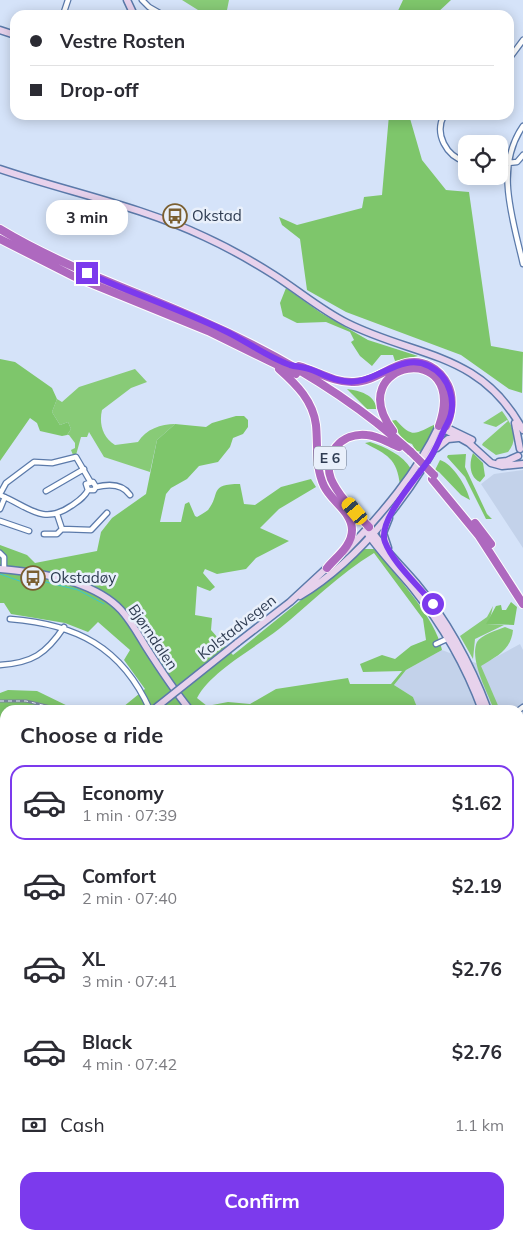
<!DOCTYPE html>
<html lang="en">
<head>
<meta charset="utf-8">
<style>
	body { margin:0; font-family:Mulish,sans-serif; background:#f2f2f3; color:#2b2b33; height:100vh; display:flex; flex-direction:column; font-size:19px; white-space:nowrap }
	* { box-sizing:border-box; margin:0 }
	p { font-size:16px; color:#7c7c81 }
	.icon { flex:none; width:28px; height:28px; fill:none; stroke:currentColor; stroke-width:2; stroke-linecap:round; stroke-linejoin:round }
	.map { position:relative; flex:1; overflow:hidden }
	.details { position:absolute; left:0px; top:705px; width:524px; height:535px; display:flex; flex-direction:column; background:#fff; border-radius:15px 15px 0 0; box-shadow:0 2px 12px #0003 }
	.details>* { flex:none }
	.guide { position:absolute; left:10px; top:10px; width:504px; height:110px; border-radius:15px; box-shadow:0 2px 12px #0003; display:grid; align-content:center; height:110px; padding:0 20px; background:#fff }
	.tools { position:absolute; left:458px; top:135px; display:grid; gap:10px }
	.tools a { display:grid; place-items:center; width:50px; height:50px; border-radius:10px; background:#fff; box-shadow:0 2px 12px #0003; font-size:25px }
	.end { position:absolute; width:22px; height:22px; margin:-11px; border:6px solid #7c3aed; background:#fff; box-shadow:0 0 0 2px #fff }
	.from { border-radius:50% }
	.bubble { position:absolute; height:35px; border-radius:15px; background:#fff; box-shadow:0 2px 12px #0003; font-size:16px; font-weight:700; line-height:35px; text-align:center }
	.car { position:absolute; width:15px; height:30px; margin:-15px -8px; border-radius:6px; box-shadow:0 0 4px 1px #0007; background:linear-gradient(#f5c518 24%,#345 0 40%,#f5c518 0 76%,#345 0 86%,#f5c518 0) }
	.guide b { display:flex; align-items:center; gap:18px; height:48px; font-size:19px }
	.guide b+b { border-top:1px solid #e1e1e2 }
	.guide i { width:12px; height:12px; background:#2b2b33 }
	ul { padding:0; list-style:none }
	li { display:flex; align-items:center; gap:15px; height:75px; margin:0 10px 8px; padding:0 10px; border:2px solid transparent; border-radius:15px }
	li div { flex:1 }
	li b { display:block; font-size:19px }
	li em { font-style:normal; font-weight:700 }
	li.active { border-color:#7c3aed }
	li>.icon { width:45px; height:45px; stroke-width:1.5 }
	h2 { padding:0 20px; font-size:22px; line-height:60px }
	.pay { display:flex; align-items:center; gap:12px; height:55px; padding:0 20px; font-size:19px }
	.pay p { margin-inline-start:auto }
	.primary-button { display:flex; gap:10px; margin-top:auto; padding:10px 20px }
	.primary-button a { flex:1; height:58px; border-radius:15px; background:#7c3aed; color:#fff; font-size:20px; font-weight:700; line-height:58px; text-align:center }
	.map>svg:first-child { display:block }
</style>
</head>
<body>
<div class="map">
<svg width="523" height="1240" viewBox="0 0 523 1240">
	<rect width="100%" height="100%" fill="#d5e3f9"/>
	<path fill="#c3d2ea" d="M 523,470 L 523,548 L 481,484 L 494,474 Z
		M 520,644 L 523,650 L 523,897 L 519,898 L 519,710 L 350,710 L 400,705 L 417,707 L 413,697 L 394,685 L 406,670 L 442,650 L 481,665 Z
		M 5,1226 L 5,1235 L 78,1235 L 83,1240 L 0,1240 L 0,1231 Z"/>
	<path fill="#88cb77" d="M 182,0 L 229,0 L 226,15 L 206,15 Z
		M 135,369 L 147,382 L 131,388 L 102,410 C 99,423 102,437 115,445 L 138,442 C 146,429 161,424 175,424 L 157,440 L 150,472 L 104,457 L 89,432 L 87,437 L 81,437 L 76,455 L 73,455 L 71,450 L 75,448 L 75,443 L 69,435 L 67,435 L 71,429 L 68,422 L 60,425 L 52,412 L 57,399 L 62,402 L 79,387 Z
		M 502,411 C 511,423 520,438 508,452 L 496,455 L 482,445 L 483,443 L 508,421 L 507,420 L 496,427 L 483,423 Z
		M 493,606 L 491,615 L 487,624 L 504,625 L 475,639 L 473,659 L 460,636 L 487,617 Z
		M 505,627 L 513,630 C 511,650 497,656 481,666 L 500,710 L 494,710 C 488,693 469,660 477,642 C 481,635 497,630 505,627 Z
		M 120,1235 L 198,1235 L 200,1237 L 230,1235 L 232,1240 L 125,1240 Z
		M 266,1235 L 338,1235 L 340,1240 L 261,1240 Z"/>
	<path fill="#7ec66b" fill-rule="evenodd" d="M 403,0 L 451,0 L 435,15 L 396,15 Z
		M 389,115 L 409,115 L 422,160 L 446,190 L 469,192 L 491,346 L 523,352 L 522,393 L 509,389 L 461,355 L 346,312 L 307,290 L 300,239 L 282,225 L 279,217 L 297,225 L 362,208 L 364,197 L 382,195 Z
		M 286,288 L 321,313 L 368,340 L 418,356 L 395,361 L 393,355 L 381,355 L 372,366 L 360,356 L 351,342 L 354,340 L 350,332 L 326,322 L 297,323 L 283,316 L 280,303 Z
		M 0,359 L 15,362 L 52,388 L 57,399 L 52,412 L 60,425 L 68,422 L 71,429 L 67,435 L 62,436 L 40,431 L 37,423 L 30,418 L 0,461 Z
		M 347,389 C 360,391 374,394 377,409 L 367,409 Z
		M 236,416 L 244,416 L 248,420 L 248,427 L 243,434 L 233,438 L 230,447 L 218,462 L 199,466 L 187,479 L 171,488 L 166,494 L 160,522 L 181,522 L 185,504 L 189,502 L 195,516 L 197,517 C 201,515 205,512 208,510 C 221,494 208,484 240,484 L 244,504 L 255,505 L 281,487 L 311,479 L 316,487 L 279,509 L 260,528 L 289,541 L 256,558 L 246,569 L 217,574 L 205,569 L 203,573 L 215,587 L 210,591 L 197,586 L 195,615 L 212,618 L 211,630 L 233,655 L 364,549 L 374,549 C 395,574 436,618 442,650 L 406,670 L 394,685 L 413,697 L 417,707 L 400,705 L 350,710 L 111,710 L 123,707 L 145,689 L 124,660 L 130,650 L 98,622 L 88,632 L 65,623 L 11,614 L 4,603 L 0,603 L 0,545 L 27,555 L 35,563 L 97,551 L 101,532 L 112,518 L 146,494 L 157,440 L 175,424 L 206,427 L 212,423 ZM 374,553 L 423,619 L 426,640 L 411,646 L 395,659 L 382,655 L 360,664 L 363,672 L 402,671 L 391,684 L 350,684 L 348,678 L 276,689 L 250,704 L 228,702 L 207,706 L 197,698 C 211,671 255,648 279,629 C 310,604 339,574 374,553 Z
		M 396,420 C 414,440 415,433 438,423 L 423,452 L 416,451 L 412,444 L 404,441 L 390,421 Z
		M 370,442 C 385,447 403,455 411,469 L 400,485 C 397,458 387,455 365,443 Z
		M 473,453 L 483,463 L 485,476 L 480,482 C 469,477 469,463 473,453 Z
		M 466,454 L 465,467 L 487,514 L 492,519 L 486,519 L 465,477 L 447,457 L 448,455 Z
		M 440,460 C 453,464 467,487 470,500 L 461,495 L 439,472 L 435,470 Z
		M 511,602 L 517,607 L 514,625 L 486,624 L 496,606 L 501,605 L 502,610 L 506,610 Z
		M 8,690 L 37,691 L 76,710 L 5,710 L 5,715 L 0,718 L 0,693 Z
		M 450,1235 L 509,1235 L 511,1240 L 452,1240 Z"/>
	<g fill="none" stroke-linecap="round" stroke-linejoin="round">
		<path stroke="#3bc6cc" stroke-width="1" d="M 0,574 L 28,584 L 46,582 L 78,590 L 104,604"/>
		<g stroke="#5b7aaa" stroke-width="7">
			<path id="street" d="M 142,0 L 149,7 L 163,15
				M 63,15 L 68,0
				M 509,59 L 523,40
				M 444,115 C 434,134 446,156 466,162
				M 523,126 C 494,168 513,219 523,264
				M 499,164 L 517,162 L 523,155
				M 96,487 C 108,484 122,483 130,495
				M 46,491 L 84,469
				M 0,494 L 6,483 L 34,462 L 52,463 L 76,457 L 90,481
				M 0,495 C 28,506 42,526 71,506 C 78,501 84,498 88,490 L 94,490 L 96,487 L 93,482 L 86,484 L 88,490
				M 0,509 L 5,497
				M 0,521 L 29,531
				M 62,529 L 91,530 L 107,513
				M 44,534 L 57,534 L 62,529 L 57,514
				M 0,553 L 4,557 L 4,569
				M 10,619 C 76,624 122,647 150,710
				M 436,644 L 449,638
				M 0,665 C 32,663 46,654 64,627
				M 519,710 L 523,707
				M 0,763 L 5,767
				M 0,806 L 5,800
				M 519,811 L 523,808
				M 0,880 L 5,874
				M 0,1045 L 5,1040
				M 0,1063 L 5,1068
				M 519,1182 L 523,1179
				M 519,1212 L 523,1216
				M 81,1235 L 86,1240
				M 373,1240 L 385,1235"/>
		</g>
		<g stroke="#5b7aaa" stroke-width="9">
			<path id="secondary" d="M 127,0 L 134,15
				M 0,30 L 15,35
				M 0,169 C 68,192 140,206 205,237 C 229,248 252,261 274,275 C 299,291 321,310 347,323 C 417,358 480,351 523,430
				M 515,423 L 520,449
				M 443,426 L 472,440
				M 442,428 L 469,443 L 491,463 L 502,466 L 523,464
				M 437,448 L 448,439 L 458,438
				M 499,462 L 507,461 L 518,456
				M 371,530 C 384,550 401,565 416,583 C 447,620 471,665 488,710
				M 368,534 C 381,553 397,569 412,587 C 441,623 466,666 482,710
				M 388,548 L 383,533 L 389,518
				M 345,552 C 382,514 417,473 439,426
				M 0,569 C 38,572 94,581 121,610 C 131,621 138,634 146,647 C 160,669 174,690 190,710
				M 300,596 C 361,559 415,489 446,426
				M 237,643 L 290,602 L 330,565
				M 0,857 L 5,850
				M 519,860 L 523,876
				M 519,882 L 523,895
				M 519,905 L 523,904
				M 519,956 L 523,955
				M 519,964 L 523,962
				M 519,1042 L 523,1046
				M 0,1210 L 5,1204
				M 338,1235 L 340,1240
				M 471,1235 L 474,1240"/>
		</g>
		<g stroke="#fff" stroke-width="10">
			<path id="highway" d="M 0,229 C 63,267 133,290 200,320 C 276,353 349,395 411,452
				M 0,239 L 73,276 L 208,331 L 296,374
				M 299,366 C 317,371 334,383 354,382 C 381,382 402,351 430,366 C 438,370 444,377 448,385 C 454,397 452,415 446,426
				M 279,369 C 297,385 313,401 316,425 C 318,445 315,467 324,486 C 331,501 352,512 352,530 C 352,546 336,557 327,568
				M 393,431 C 340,361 470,337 439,426
				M 432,479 L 479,536 L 523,604
				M 475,523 L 491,544
				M 369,527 C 356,513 339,497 331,479 C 322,454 342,432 367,435 C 379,436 389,443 399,447"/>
		</g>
		<use href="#street" stroke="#fff" stroke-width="4.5"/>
		<use href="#secondary" stroke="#e7d2ec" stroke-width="6"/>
		<use href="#highway" stroke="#ae69bf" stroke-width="8"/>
		<g stroke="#79879d" stroke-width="3">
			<path id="rail" d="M 0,701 L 26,701 L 63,710
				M 445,1235 L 447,1240"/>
		</g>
		<use href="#rail" stroke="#e9f0fb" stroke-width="1" stroke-dasharray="4" stroke-linecap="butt"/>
		<g stroke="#5b7aaa" stroke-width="9" stroke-linecap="butt">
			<path id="secondary-bridge" d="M 153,710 L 237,643"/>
		</g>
		<g stroke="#fff" stroke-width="10" stroke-linecap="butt">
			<path id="highway-bridge" d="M 411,452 L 434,475"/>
		</g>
		<use href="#secondary-bridge" stroke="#e7d2ec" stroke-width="6"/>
		<use href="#highway-bridge" stroke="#ae69bf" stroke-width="8"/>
	</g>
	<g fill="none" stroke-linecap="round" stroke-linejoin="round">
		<path stroke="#7c3aed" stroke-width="6" d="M 87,273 C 132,293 178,309 223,330 C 245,340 267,357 290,365 C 297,367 305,367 312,370 C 322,374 332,380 344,381 C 375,387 399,351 429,366 C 450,376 458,404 447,424 C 440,437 436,450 428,461 C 416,479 377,521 385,542 C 393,563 418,585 433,604"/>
	</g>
	<defs>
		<g id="bus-ring" transform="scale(1.25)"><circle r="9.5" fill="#e9f0fb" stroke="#7a5f31" stroke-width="1.5"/><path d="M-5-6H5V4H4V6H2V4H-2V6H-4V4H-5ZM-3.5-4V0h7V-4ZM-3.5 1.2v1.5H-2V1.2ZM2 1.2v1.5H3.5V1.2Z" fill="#7a5f31"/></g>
	</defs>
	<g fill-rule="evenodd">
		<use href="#bus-ring" x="175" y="216"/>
		<use href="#bus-ring" x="33" y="578"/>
	</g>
	<g text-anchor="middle" stroke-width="5" stroke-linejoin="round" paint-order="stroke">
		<rect fill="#e9f0fb" stroke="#677285" stroke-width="1" x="314" y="446.5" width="32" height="23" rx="4"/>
		<g font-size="14" font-weight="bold" fill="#2f3c52">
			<text x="330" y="463">E 6</text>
		</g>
		<g font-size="15" fill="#2f3c52" stroke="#e9f0fb" text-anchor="start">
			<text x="192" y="221">Okstad</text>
			<text x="50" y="583">Okstadøy</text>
		</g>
		<g font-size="15" fill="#2f3c52" stroke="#e9f0fb">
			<text transform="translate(237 627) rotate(-38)" y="5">Kolstadvegen</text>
			<text transform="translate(153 637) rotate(56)" y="5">Bjørndalen</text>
		</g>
	</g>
</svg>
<div class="tools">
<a><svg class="icon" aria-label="locate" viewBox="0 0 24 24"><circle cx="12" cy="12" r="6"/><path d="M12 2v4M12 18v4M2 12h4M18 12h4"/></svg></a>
</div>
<i class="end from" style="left:433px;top:604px"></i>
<i class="end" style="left:87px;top:273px"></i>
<div class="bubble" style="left:46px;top:200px;width:82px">3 min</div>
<i class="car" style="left:355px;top:511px;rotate:320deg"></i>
<div class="guide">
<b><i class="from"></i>Vestre Rosten</b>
<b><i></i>Drop-off</b>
</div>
<section class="details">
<h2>Choose a ride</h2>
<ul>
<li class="active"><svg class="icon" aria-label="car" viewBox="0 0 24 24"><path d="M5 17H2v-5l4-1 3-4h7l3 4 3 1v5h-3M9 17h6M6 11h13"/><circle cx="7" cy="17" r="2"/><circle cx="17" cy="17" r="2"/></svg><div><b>Economy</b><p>1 min · 07:39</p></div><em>$1.62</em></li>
<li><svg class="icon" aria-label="car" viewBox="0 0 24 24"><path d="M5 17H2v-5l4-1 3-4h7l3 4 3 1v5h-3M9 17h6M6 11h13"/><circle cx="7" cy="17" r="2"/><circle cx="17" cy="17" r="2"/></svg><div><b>Comfort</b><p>2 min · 07:40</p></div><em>$2.19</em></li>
<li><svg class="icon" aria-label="car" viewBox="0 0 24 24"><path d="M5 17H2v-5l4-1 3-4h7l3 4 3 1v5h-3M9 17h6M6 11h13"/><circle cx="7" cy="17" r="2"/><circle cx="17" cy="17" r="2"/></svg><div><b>XL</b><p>3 min · 07:41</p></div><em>$2.76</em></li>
<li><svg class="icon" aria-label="car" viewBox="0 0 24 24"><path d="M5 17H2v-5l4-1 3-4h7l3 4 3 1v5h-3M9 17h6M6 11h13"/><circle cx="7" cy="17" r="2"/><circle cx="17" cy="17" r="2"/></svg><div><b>Black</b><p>4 min · 07:42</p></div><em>$2.76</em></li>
</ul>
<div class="pay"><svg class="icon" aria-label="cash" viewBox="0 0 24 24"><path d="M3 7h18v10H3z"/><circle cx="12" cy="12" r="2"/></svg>Cash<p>1.1 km</p></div>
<div class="primary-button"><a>Confirm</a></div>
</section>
</div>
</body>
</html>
